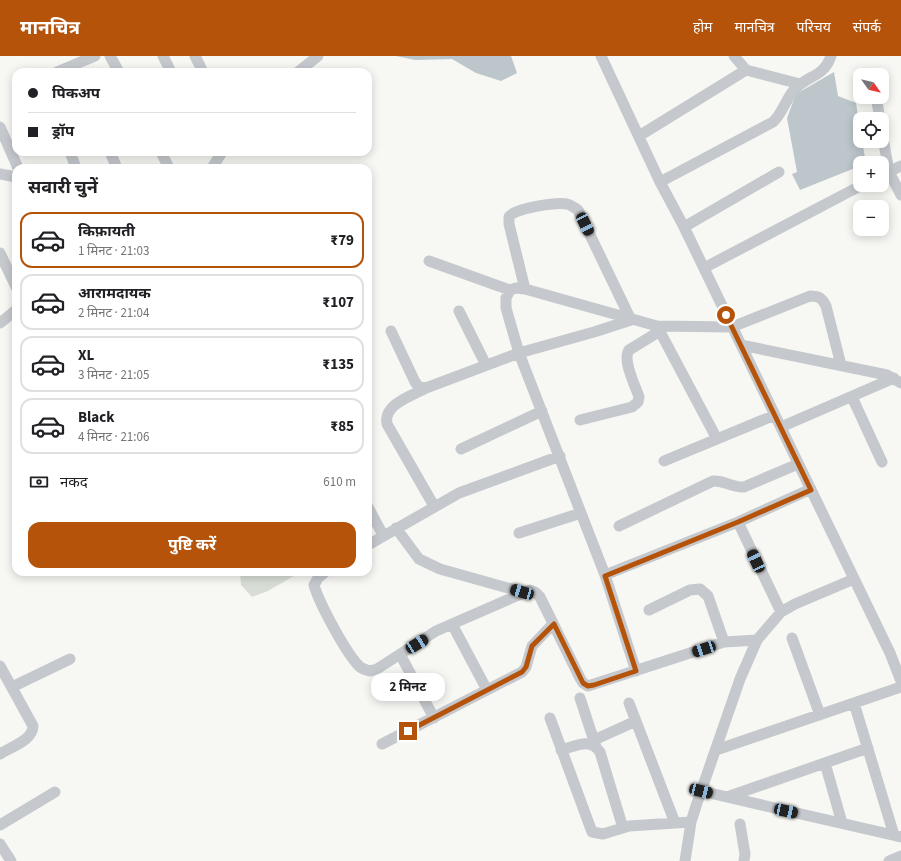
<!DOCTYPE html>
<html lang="hi">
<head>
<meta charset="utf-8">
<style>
	body { margin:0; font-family:"Source Sans 3","Noto Sans Devanagari",sans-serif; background:#f6f6f6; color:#202124; height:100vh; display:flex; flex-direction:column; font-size:15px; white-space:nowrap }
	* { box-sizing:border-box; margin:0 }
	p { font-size:13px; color:#757577 }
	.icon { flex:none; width:22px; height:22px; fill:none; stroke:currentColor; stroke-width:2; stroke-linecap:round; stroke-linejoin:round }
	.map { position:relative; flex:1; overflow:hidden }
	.details { position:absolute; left:12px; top:108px; width:360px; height:412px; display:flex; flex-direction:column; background:#fff; border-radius:12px; box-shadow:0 2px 10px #0003 }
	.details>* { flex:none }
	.banner { position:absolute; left:12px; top:12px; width:360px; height:88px; border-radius:12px; box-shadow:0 2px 10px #0003; display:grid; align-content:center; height:88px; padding:0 16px; background:#fff }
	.needle { width:26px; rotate:124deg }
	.controls { position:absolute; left:853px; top:12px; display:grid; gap:8px }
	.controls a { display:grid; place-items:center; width:36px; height:36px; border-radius:8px; background:#fff; box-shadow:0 2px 10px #0003; font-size:20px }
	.end { position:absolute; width:18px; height:18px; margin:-9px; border:5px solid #b45309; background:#fff; box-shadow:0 0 0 2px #fff }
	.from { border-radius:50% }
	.bubble { position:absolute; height:28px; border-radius:12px; background:#fff; box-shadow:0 2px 10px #0003; font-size:13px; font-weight:700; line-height:28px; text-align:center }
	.car { position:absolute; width:12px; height:24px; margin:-12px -6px; border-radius:5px; box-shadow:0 0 3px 1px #0007; background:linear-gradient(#222 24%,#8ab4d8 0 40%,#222 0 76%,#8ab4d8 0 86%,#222 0) }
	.banner b { display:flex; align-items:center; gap:14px; height:38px; font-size:15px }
	.banner b+b { border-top:1px solid #e0e0e0 }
	.banner i { width:10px; height:10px; background:#202124 }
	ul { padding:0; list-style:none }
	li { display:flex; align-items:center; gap:12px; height:56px; margin:0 8px 6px; padding:0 8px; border:2px solid #e0e0e0; border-radius:12px }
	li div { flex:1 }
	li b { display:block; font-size:15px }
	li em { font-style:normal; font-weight:700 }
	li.current { border-color:#b45309 }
	li>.icon { width:36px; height:36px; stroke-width:1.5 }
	h2 { padding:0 16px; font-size:18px; line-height:48px }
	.pay { display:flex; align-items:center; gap:10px; height:44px; padding:0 16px; font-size:15px }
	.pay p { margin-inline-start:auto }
	.action { display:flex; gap:8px; margin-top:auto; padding:8px 16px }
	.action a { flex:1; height:46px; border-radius:12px; background:#b45309; color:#fff; font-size:16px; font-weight:700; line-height:46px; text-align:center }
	header { display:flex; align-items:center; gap:24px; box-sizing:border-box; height:56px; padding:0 20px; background:#b45309; color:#fff }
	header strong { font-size:19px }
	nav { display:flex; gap:22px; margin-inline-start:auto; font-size:14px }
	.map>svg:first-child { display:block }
</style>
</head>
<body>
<header>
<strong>मानचित्र</strong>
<nav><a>होम</a><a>मानचित्र</a><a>परिचय</a><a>संपर्क</a></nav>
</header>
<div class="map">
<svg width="901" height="805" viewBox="0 0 901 805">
	<rect width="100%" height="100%" fill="#f7f7f4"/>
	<path fill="#d8ded5" d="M 240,516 L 297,516 L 297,518 L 268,535 L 252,541 L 241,529 Z"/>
	<path fill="#bcc6cb" d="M 396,0 L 511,0 L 517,17 L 501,25 L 476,17 L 452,3 L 415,4 Z
		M 834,16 L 838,40 L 856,47 L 860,71 L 860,85 L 862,85 L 866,107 L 860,107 L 860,110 L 800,134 L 792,118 L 797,116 L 787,62 L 796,38 Z"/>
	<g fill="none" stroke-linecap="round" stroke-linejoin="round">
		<path stroke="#c5c8cc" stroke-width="11" d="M 110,0 L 119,16
			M 163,0 L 171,16
			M 195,0 L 203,16
			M 601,0 L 660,126 L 684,171 L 890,597 L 901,625
			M 734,0 L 746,14 L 800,28
			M 57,16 L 95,0
			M 298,16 L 318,0
			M 872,18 L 872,19
			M 876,41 L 880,63
			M 0,71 L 18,112
			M 882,76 L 889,116 L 901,139
			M 639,80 L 746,14
			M 70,96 L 76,112
			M 110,96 L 117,112
			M 161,96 L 169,112
			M 212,112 L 222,96
			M 0,118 L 16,121
			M 882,119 L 901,110
			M 660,126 L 773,66 C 783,57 786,42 795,33 C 808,19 824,21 831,0
			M 684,171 L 779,116
			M 0,197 L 16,231
			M 429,205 L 510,234
			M 704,212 L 862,129
			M 459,255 L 486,309
			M 0,267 L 16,254
			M 657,270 L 717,383
			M 391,275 L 415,326 L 419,331 L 426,332 L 519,297 L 594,276 L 631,264 L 578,154 C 575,152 571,149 567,148 C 557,146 514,152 509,161 L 509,168 L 525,233
			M 741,289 L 887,319 L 901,327
			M 426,332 C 412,340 383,348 387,368 L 434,450
			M 852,341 L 882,406
			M 580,364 L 632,351 L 638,346 L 639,341 C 635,329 622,304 629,294 L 660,275
			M 781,371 L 894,322
			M 461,393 L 542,355
			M 664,405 L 775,359
			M 368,451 L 383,479
			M 738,466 L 781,556
			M 619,470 L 713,425 C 724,424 732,432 744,431 L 798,408
			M 396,472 L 419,503 L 440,513 L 522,536
			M 519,477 L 581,457
			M 368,489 L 459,437 L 560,400
			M 325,516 L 318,522 L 314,529 C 319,547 346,597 359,610 C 362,613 366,614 370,615 L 377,613 L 436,575 L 530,534 L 535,536 L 540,541 L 580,622 L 583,627 L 588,630 L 724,586 L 757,584
			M 605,519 L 738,466 L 811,433
			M 649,554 L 690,534 L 700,533 L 708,540 L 724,586
			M 452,568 L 487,634
			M 792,582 L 820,659
			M 400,598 L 434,662
			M 0,610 L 33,670 C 33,684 11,691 0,698
			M 636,615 L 605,519 L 519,297 L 506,252 L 506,242 L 510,234 L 516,232 L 525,233 L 657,270 L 732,271 L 810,240 C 819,240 822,242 826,250 L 841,309
			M 12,631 L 70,603
			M 580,642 L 596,691
			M 629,647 L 675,767
			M 854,647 L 894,779
			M 550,662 L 592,776 L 603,778 L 629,770 L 691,766
			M 594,684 L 636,665
			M 382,688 L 522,616 L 526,611 L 532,590 L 553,568
			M 561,694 C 576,690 590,681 600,696 L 623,772
			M 716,694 L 901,631
			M 825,707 L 842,767
			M 701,735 L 901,781
			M 727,741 L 868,692
			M 740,768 L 745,798 L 744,805
			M 0,769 L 55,736
			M 0,788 L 11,805
			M 685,805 L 691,766 L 697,747 L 740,623 L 757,584 L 781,556 L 795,548 L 854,523
			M 889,805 L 901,800"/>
	</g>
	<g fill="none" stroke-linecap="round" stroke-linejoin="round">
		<path stroke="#b45309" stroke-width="5" d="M 408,675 L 522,616 L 526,611 L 532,590 L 554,568 L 583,627 L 588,630 L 594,629 L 636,615 L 605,520 L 738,466 L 811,434 L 726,259"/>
	</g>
</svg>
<div class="controls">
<a><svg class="needle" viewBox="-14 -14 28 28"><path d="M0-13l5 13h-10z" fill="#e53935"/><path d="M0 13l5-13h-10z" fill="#757577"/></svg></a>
<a><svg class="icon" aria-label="locate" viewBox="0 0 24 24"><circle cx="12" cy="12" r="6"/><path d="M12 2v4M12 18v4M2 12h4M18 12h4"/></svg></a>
<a>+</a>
<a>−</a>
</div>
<i class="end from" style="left:726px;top:259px"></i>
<i class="end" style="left:408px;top:675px"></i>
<div class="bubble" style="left:371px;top:617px;width:74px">2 मिनट</div>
<i class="car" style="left:585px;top:168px;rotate:154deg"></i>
<i class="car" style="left:756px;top:505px;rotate:335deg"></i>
<i class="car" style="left:522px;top:536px;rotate:286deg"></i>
<i class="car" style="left:417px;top:588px;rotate:58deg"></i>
<i class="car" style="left:704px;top:593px;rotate:252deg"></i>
<i class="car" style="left:701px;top:735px;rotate:104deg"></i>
<i class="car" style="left:786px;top:755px;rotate:102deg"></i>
<div class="banner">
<b><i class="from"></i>पिकअप</b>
<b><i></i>ड्रॉप</b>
</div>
<section class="details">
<h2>सवारी चुनें</h2>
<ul>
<li class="current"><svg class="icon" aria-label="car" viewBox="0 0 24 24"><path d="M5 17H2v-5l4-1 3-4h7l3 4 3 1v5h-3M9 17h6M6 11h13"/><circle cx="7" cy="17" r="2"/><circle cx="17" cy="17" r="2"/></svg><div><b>किफ़ायती</b><p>1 मिनट · 21:03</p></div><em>₹79</em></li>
<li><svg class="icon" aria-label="car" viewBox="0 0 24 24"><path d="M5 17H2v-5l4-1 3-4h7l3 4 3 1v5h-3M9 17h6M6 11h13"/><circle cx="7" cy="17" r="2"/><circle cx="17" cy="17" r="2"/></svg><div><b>आरामदायक</b><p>2 मिनट · 21:04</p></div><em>₹107</em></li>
<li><svg class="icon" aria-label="car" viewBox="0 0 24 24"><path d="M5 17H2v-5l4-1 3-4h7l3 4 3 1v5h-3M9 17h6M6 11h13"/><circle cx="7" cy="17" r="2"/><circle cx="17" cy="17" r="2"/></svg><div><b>XL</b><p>3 मिनट · 21:05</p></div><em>₹135</em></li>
<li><svg class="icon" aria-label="car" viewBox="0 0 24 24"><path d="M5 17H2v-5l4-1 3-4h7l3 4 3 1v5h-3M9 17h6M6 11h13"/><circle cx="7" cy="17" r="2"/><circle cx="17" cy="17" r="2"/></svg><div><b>Black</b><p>4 मिनट · 21:06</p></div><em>₹85</em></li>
</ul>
<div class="pay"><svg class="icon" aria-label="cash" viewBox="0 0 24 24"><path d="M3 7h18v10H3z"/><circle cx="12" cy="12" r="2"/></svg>नकद<p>610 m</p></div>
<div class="action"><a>पुष्टि करें</a></div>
</section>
</div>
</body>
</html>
